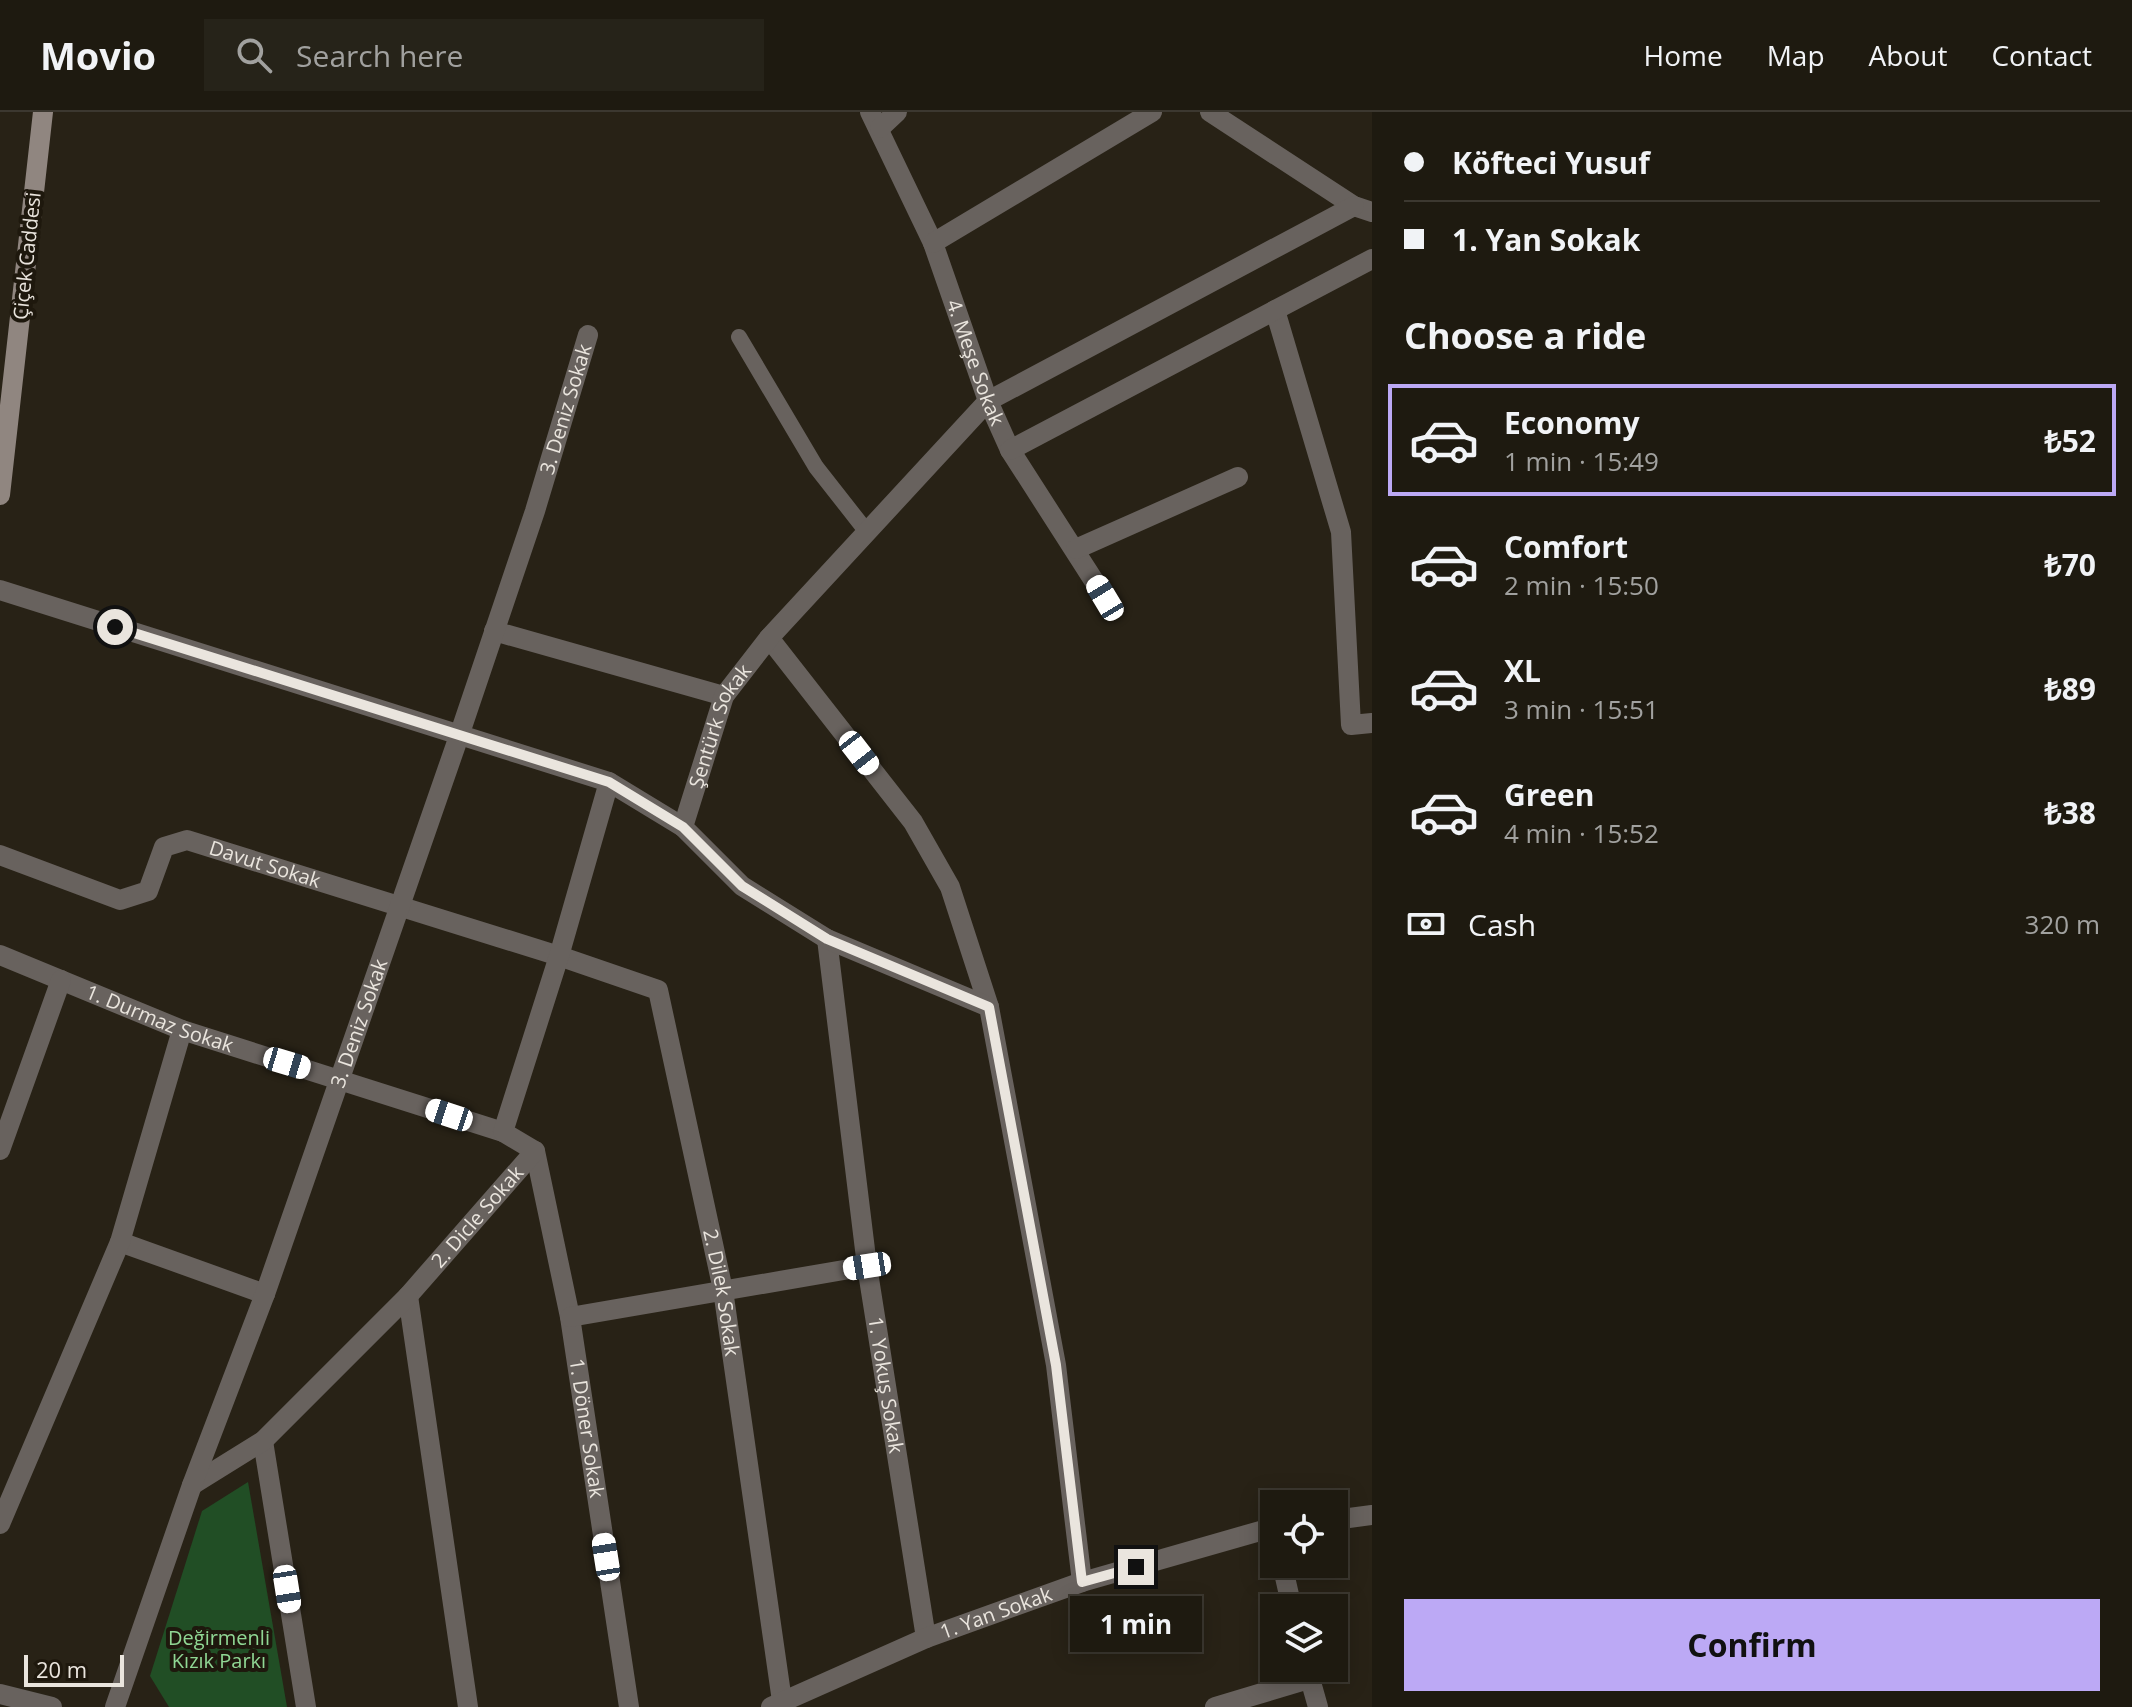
<!DOCTYPE html>
<html lang="en">
<head>
<meta charset="utf-8">
<style>
	body { margin:0; font-family:"Open Sans",sans-serif; background:#262319; color:#f1f3f6; height:100vh; display:flex; flex-direction:column; font-size:30px; white-space:nowrap }
	* { box-sizing:border-box; margin:0 }
	p { font-size:26px; color:#a1a19f }
	.icon { flex:none; width:44px; height:44px; fill:none; stroke:currentColor; stroke-width:2; stroke-linecap:round; stroke-linejoin:round }
	.map { position:relative; flex:1; overflow:hidden }
	.drawer { display:flex; flex-direction:column; background:#1e1a10; width:760px }
	.drawer>* { flex:none }
	.top-card { display:grid; align-content:center; height:176px; padding:0 32px; background:#1e1a10 }
	.fabs { position:absolute; left:1260px; top:1378px; display:grid; gap:16px }
	.fabs a { display:grid; place-items:center; width:88px; height:88px; border-radius:0px; background:#1e1a10; box-shadow:0 4px 20px #0003,0 0 0 2px #3c3830; font-size:40px }
	.scale { position:absolute; left:24px; bottom:20px; width:100px; box-sizing:border-box; padding-left:8px; border:4px solid #eae5de; border-top:0; font-size:22px; line-height:28px; white-space:nowrap; color:#eae5de; -webkit-text-stroke:6px #1e180d; paint-order:stroke }
	.end { position:absolute; width:36px; height:36px; margin:-18px; border:10px solid #eae5de; background:#111; box-shadow:0 0 0 4px #111 }
	.from { border-radius:50% }
	.bubble { position:absolute; height:56px; border-radius:0px; background:#1e1a10; box-shadow:0 4px 20px #0003,0 0 0 2px #3c3830; font-size:26px; font-weight:700; line-height:56px; text-align:center }
	.car { position:absolute; width:24px; height:48px; margin:-24px -12px; border-radius:10px; box-shadow:0 0 6px 2px #0007; background:linear-gradient(#fff 24%,#345 0 40%,#fff 0 76%,#345 0 86%,#fff 0) }
	.top-card b { display:flex; align-items:center; gap:28px; height:76px; font-size:30px }
	.top-card b+b { border-top:2px solid #3c3830 }
	.top-card i { width:20px; height:20px; background:#f1f3f6 }
	ul { padding:0; list-style:none }
	li { display:flex; align-items:center; gap:24px; height:112px; margin:0 16px 12px; padding:0 16px; border:4px solid transparent; border-radius:0px }
	li div { flex:1 }
	li b { display:block; font-size:30px }
	li em { font-style:normal; font-weight:700 }
	li.on { border-color:#bca9f5 }
	li>.icon { width:72px; height:72px; stroke-width:1.5 }
	h2 { padding:0 32px; font-size:36px; line-height:96px }
	.pay { display:flex; align-items:center; gap:20px; height:88px; padding:0 32px; font-size:30px }
	.pay p { margin-inline-start:auto }
	.primary-button { display:flex; gap:16px; margin-top:auto; padding:16px 32px }
	.primary-button a { flex:1; height:92px; border-radius:0px; background:#bca9f5; color:#111; font-size:32px; font-weight:700; line-height:92px; text-align:center }
	header { display:flex; align-items:center; gap:48px; box-sizing:border-box; height:112px; padding:0 40px; background:#1e1a10; border-bottom:2px solid #3c3830 }
	header strong { font-size:38px }
	nav { display:flex; gap:44px; margin-inline-start:auto; font-size:28px }
	.search { width:560px; height:72px; background:#262319; display:flex; align-items:center; gap:20px; box-sizing:border-box; padding:0 28px; border-radius:0px; color:#a1a19f; font-size:30px }
	main { display:flex; flex:1; min-height:0 }
	.map>svg:first-child { display:block }
</style>
</head>
<body>
<header>
<strong>Movio</strong>
<div class="search"><svg class="icon" aria-label="search" viewBox="0 0 24 24"><circle cx="10" cy="10" r="6"/><path d="M15 15l6 6"/></svg>Search here</div>
<nav><a>Home</a><a>Map</a><a>About</a><a>Contact</a></nav>
</header>
<main>
<div class="map">
<svg width="1372" height="1595" viewBox="0 0 1372 1595">
	<rect width="100%" height="100%" fill="#282216"/>
	<path fill="#214e25" d="M 248,1370 L 287,1595 L 169,1595 L 150,1564 L 202,1399 Z"/>
	<g fill="none" stroke-linecap="round" stroke-linejoin="round">
		<path stroke="#68625e" stroke-width="16" d="M 739,225 L 816,355 L 867,420"/>
		<g stroke="#68625e" stroke-width="20">
			<path id="s1" d="M 870,0 L 933,131 L 988,289 L 1010,338 L 1105,486"/>
			<path d="M 1210,0 L 1354,94 L 1372,100"/>
			<path d="M 880,16 L 897,0"/>
			<path d="M 933,131 L 1152,0"/>
			<path d="M 1275,198 L 1341,420 L 1351,613 L 1372,611"/>
			<path d="M 1010,338 L 1372,147"/>
			<path d="M 1076,437 L 1238,365"/>
			<path d="M 0,478 L 609,670 L 683,715"/>
			<path d="M 494,519 L 724,584"/>
			<path d="M 769,526 L 913,710 L 950,775 L 989,895"/>
			<path id="s2" d="M 0,743 L 120,788 L 148,779 L 164,735 L 187,728 L 559,844 L 658,878 L 723,1178 L 782,1589"/>
			<path id="s3" d="M 827,827 L 867,1154 L 926,1526"/>
			<path id="s4" d="M 0,843 L 182,918 L 503,1020"/>
			<path d="M 0,1038 L 61,868"/>
			<path id="s5" d="M 535,1039 L 570,1205 L 629,1595"/>
			<path d="M 120,1130 L 265,1182"/>
			<path d="M 408,1184 L 468,1595"/>
			<path d="M 570,1205 L 867,1154"/>
			<path d="M 263,1329 L 306,1595"/>
			<path id="s6" d="M 192,1373 L 263,1329 L 408,1184 L 535,1039 L 503,1020 L 559,844 L 609,670"/>
			<path d="M 1334,1408 L 1372,1403"/>
			<path d="M 0,1412 L 120,1130 L 182,918"/>
			<path d="M 1282,1452 L 1292,1496"/>
			<path id="s7" d="M 1082,1470 L 1056,1253 L 989,895 L 827,827 L 742,774 L 683,715 L 724,584 L 769,526 L 988,289 L 1354,94"/>
			<path d="M 1307,1556 L 1318,1595"/>
			<path d="M 0,1582 L 52,1595"/>
			<path id="s8" d="M 115,1595 L 192,1373 L 265,1182 L 459,624 L 535,399 L 588,223"/>
			<path id="s9" d="M 771,1595 L 926,1526 L 1082,1470 L 1274,1415"/>
			<path d="M 1215,1595 L 1309,1567"/>
		</g>
		<path stroke="#908680" stroke-width="20" d="M 0,383 L 43,0"/>
	</g>
	<g fill="none" stroke-linecap="round" stroke-linejoin="round">
		<path stroke="#eae5de" stroke-width="10" d="M 115,515 L 609,670 L 683,715 L 742,774 L 827,827 L 989,895 L 1056,1253 L 1082,1470 L 1136,1455"/>
	</g>
	<g text-anchor="middle" stroke-width="8" stroke-linejoin="round" paint-order="stroke">
		<g font-size="20" fill="#eae5de" stroke="#1e180d">
			<text transform="translate(27 144) rotate(-84)" y="7">Çiçek Caddesi</text>
			<text dy="7" stroke="none"><textPath href="#s1" startOffset="272">4. Meşe Sokak</textPath></text>
			<text dy="7" stroke="none"><textPath href="#s8" startOffset="1374">3. Deniz Sokak</textPath></text>
			<text dy="7" stroke="none"><textPath href="#s7" startOffset="1050">Şentürk Sokak</textPath></text>
			<text dy="7" stroke="none"><textPath href="#s2" startOffset="310">Davut Sokak</textPath></text>
			<text dy="7" stroke="none"><textPath href="#s4" startOffset="172">1. Durmaz Sokak</textPath></text>
			<text dy="7" stroke="none"><textPath href="#s8" startOffset="726">3. Deniz Sokak</textPath></text>
			<text dy="7" stroke="none"><textPath href="#s6" startOffset="394">2. Dicle Sokak</textPath></text>
			<text dy="7" stroke="none"><textPath href="#s2" startOffset="1032">2. Dilek Sokak</textPath></text>
			<text dy="7" stroke="none"><textPath href="#s3" startOffset="450">1. Yokuş Sokak</textPath></text>
			<text dy="7" stroke="none"><textPath href="#s5" startOffset="282">1. Döner Sokak</textPath></text>
			<text dy="7" stroke="none"><textPath href="#s9" startOffset="244">1. Yan Sokak</textPath></text>
		</g>
		<g font-size="20" fill="#90d794" stroke="#1e180d">
			<text x="219" y="1533">Değirmenli<tspan x="219" dy="23">Kızık Parkı</tspan></text>
		</g>
	</g>
</svg>
<div class="fabs">
<a><svg class="icon" aria-label="locate" viewBox="0 0 24 24"><circle cx="12" cy="12" r="6"/><path d="M12 2v4M12 18v4M2 12h4M18 12h4"/></svg></a>
<a><svg class="icon" aria-label="layers" viewBox="0 0 24 24"><path d="M12 4l9 5-9 5-9-5zM3 14l9 5 9-5"/></svg></a>
</div>
<div class="scale">20 m</div>
<i class="end from" style="left:115px;top:515px"></i>
<i class="end" style="left:1136px;top:1455px"></i>
<div class="bubble" style="left:1070px;top:1484px;width:132px">1 min</div>
<i class="car" style="left:1105px;top:486px;rotate:329deg"></i>
<i class="car" style="left:859px;top:641px;rotate:142deg"></i>
<i class="car" style="left:287px;top:951px;rotate:107deg"></i>
<i class="car" style="left:449px;top:1003px;rotate:288deg"></i>
<i class="car" style="left:867px;top:1154px;rotate:261deg"></i>
<i class="car" style="left:606px;top:1445px;rotate:351deg"></i>
<i class="car" style="left:287px;top:1477px;rotate:171deg"></i>
</div>
<section class="drawer">
<div class="top-card">
<b><i class="from"></i>Köfteci Yusuf</b>
<b><i></i>1. Yan Sokak</b>
</div>
<h2>Choose a ride</h2>
<ul>
<li class="on"><svg class="icon" aria-label="car" viewBox="0 0 24 24"><path d="M5 17H2v-5l4-1 3-4h7l3 4 3 1v5h-3M9 17h6M6 11h13"/><circle cx="7" cy="17" r="2"/><circle cx="17" cy="17" r="2"/></svg><div><b>Economy</b><p>1 min · 15:49</p></div><em>₺52</em></li>
<li><svg class="icon" aria-label="car" viewBox="0 0 24 24"><path d="M5 17H2v-5l4-1 3-4h7l3 4 3 1v5h-3M9 17h6M6 11h13"/><circle cx="7" cy="17" r="2"/><circle cx="17" cy="17" r="2"/></svg><div><b>Comfort</b><p>2 min · 15:50</p></div><em>₺70</em></li>
<li><svg class="icon" aria-label="car" viewBox="0 0 24 24"><path d="M5 17H2v-5l4-1 3-4h7l3 4 3 1v5h-3M9 17h6M6 11h13"/><circle cx="7" cy="17" r="2"/><circle cx="17" cy="17" r="2"/></svg><div><b>XL</b><p>3 min · 15:51</p></div><em>₺89</em></li>
<li><svg class="icon" aria-label="car" viewBox="0 0 24 24"><path d="M5 17H2v-5l4-1 3-4h7l3 4 3 1v5h-3M9 17h6M6 11h13"/><circle cx="7" cy="17" r="2"/><circle cx="17" cy="17" r="2"/></svg><div><b>Green</b><p>4 min · 15:52</p></div><em>₺38</em></li>
</ul>
<div class="pay"><svg class="icon" aria-label="cash" viewBox="0 0 24 24"><path d="M3 7h18v10H3z"/><circle cx="12" cy="12" r="2"/></svg>Cash<p>320 m</p></div>
<div class="primary-button"><a>Confirm</a></div>
</section>
</main>
</body>
</html>
